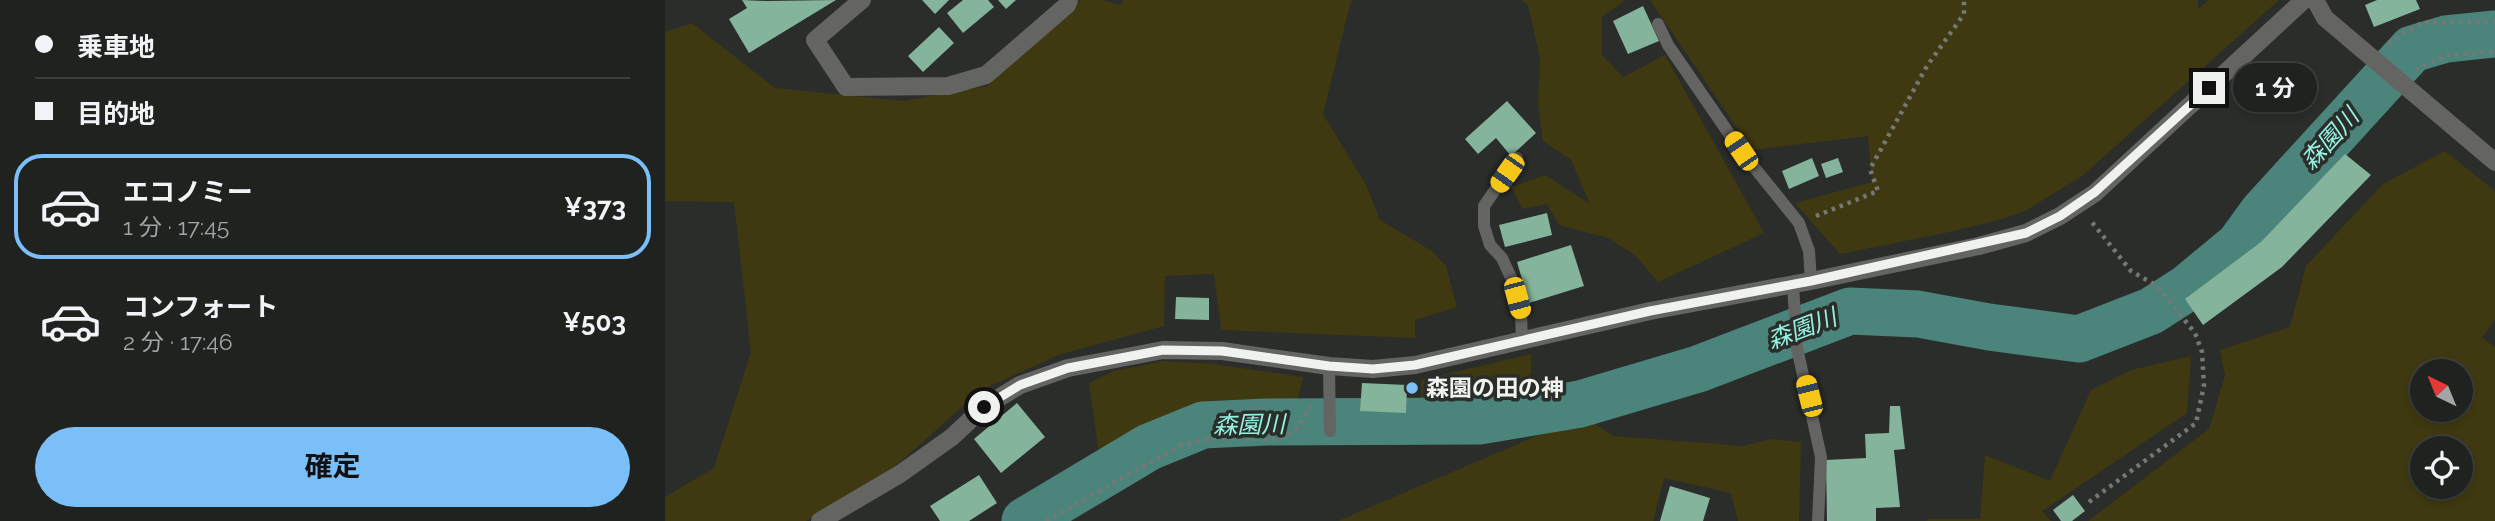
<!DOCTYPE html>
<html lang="ja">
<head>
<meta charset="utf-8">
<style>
	body { margin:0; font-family:Raleway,"Noto Sans JP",sans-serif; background:#282a29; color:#f1f3f6; height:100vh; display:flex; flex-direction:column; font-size:26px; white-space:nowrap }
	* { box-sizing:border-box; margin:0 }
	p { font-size:23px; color:#a2a4a5 }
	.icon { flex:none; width:38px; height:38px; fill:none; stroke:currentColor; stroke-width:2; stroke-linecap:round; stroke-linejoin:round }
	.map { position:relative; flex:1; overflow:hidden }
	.sheet { display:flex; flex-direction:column; background:#202220; width:665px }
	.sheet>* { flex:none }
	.hud { display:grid; align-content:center; height:154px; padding:0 35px; background:#202220 }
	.needle { width:46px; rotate:317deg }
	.tools { position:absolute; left:1745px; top:359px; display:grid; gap:14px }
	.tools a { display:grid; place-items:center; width:63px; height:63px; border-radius:50%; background:#202220; box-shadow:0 4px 10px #0003,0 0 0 2px #3d3f3e; font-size:35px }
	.end { position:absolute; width:32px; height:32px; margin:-16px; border:9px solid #f0f2f0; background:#111; box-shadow:0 0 0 4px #111 }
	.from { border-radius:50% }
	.bubble { position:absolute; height:49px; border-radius:24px; background:#202220; box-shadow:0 4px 10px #0003,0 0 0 2px #3d3f3e; font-size:23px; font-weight:700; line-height:49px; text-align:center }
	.car { position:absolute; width:21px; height:42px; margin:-21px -10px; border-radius:9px; box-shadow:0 0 5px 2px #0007; background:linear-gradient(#f5c518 24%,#345 0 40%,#f5c518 0 76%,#345 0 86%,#f5c518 0) }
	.hud b { display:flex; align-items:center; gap:24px; height:66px; font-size:26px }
	.hud b+b { border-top:2px solid #3d3f3e }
	.hud i { width:18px; height:18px; background:#f1f3f6 }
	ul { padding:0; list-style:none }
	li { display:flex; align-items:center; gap:21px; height:105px; margin:0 14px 10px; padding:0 21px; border:4px solid transparent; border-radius:28px }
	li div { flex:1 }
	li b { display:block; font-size:26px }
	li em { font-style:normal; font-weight:700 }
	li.current { border-color:#7abff8 }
	li>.icon { width:63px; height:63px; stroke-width:1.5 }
	.button { display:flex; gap:14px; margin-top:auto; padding:14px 35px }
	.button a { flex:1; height:80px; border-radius:42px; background:#7abff8; color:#111; font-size:28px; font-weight:700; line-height:80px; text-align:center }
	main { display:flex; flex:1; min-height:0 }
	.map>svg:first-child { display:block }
</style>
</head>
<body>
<main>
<section class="sheet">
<div class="hud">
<b><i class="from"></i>乗車地</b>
<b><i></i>目的地</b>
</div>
<ul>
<li class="current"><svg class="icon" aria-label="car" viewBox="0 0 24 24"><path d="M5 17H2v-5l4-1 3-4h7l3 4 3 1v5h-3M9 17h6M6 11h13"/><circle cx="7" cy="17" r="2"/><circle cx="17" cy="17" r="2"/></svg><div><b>エコノミー</b><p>1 分 · 17:45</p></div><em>¥373</em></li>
<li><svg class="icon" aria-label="car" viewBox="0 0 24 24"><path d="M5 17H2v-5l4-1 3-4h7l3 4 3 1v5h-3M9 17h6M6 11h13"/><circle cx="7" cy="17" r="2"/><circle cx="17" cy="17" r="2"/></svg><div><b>コンフォート</b><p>2 分 · 17:46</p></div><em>¥503</em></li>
</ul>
<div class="button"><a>確定</a></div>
</section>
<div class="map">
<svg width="1830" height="521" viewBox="0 0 1830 521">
	<rect width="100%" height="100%" fill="#2b2d2a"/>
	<path fill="#3f3911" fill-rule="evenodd" d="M 416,0 L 436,0 L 456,5 L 458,0 L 688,0 L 685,4 L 658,114 L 701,185 L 715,220 L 767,251 L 781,266 L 792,307 L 750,320 L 750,338 L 556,330 L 549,274 L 500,276 L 499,326 L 396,354 L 316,390 L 206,488 L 141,521 L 0,521 L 0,497 L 49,468 L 86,352 L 69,202 L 0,201 L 0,32 L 27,23 L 110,88 L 239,101 L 322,86 Z
		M 856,0 L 960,0 L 937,17 L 937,55 L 958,77 L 1000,55 L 1099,233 L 993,282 L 971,256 L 943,238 L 894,225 L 882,204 L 858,209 L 846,187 L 880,175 L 925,204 L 906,160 L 878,141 L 873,104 L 875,58 L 863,5 Z
		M 985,0 L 1533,0 L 1533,9 L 1544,0 L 1614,0 L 1417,176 L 1360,211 L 1334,220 L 1284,232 L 1175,254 L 1130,203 L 1207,182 L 1203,136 L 1087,150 Z
		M 1780,151 L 1830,191 L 1830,319 L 1817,338 L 1830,347 L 1830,521 L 1423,521 L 1544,429 L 1560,375 L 1555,350 L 1625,327 L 1641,266 L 1718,184 ZM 1757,371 L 1796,371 L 1796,410 L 1757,410 ZM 1757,448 L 1796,448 L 1796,486 L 1757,486 Z
		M 866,354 L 866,399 L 756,413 L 756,380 Z
		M 1526,356 L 1522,413 L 1377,511 L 1386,521 L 1262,521 L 1263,519 L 1315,519 L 1320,455 L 1385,481 L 1426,390 L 1466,370 Z
		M 499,361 L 548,364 L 638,377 L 630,412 L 516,417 L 434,453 L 424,383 L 449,371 Z
		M 918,416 L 948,436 L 1078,446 L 1106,439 L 1136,442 L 1134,521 L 1073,521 L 1066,493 L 999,478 L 988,521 L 673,521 Z"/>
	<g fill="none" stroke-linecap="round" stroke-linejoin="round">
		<path stroke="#4a847b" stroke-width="47" d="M 360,521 L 484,447 L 538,425 L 601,422 L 814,421 L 915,404 L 1033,369 L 1185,311 L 1253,314 L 1324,327 L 1414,339 L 1486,311 L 1522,288 L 1574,245 L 1598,212 L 1747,49 L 1781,39 L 1830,34"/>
	</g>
	<path fill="#84b49b" d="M 77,0 L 102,1 L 171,0 L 84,53 L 64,19 L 82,8 Z
		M 257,0 L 284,0 L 270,14 Z
		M 298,0 L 323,0 L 329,7 L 298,33 L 282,13 Z
		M 333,0 L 351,0 L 341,9 Z
		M 1712,0 L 1751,0 L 1755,9 L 1709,27 L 1700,5 Z
		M 978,6 L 994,41 L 963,54 L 948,21 Z
		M 274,27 L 289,43 L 258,72 L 243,56 Z
		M 842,101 L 871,133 L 846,156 L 831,138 L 813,154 L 800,139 Z
		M 1680,154 L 1706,175 L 1617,267 L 1538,325 L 1520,299 L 1596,242 Z
		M 1147,158 L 1154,176 L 1124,189 L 1117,171 Z
		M 1173,158 L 1178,172 L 1161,178 L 1156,164 Z
		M 882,213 L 887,235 L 840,247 L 834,225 Z
		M 906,245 L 919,286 L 864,303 L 852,262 Z
		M 511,297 L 544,298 L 544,320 L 510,319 Z
		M 697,383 L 742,385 L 741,413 L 695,411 Z
		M 352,403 L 380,437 L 336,473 L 309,439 Z
		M 1225,406 L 1235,406 L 1240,449 L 1229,450 L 1235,507 L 1211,508 L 1211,521 L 1162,521 L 1161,460 L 1201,458 L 1200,434 L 1224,433 Z
		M 314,475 L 332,503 L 304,521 L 275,521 L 265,506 Z
		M 1005,486 L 1045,498 L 1038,521 L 995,521 Z
		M 1408,495 L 1420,511 L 1407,521 L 1396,521 L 1388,510 Z"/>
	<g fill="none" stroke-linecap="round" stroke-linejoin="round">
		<path stroke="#767876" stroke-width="4.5" stroke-dasharray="3.5 5" stroke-linecap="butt" d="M 1724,44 L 1738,33 L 1757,23 L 1830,21
			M 1751,70 L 1782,55 L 1830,52
			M 1151,216 L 1213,191 L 1205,169 L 1262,66 L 1299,14 L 1299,0
			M 1424,502 L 1531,423 L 1539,385 L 1537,352 L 1530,333 L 1492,286 L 1466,271 L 1426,221
			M 381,521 L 516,445 L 547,438 L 609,439 L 623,435 L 632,428 L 646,405"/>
		<path stroke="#646463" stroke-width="12" d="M 993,24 L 1003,45 L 1076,151 L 1134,223 L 1144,251 L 1146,281
			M 852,158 L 819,206 L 819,226 L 825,245 L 837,258 L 848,282 L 856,313 L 857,340
			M 1128,285 L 1132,348 L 1156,457 L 1153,521
			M 664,366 L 665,431"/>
		<path stroke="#646463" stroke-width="18" d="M 197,0 L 150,40 L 181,87 L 283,86 L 321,75 L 402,5 L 404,0
			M 1650,0 L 1660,18 L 1830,162
			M 155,521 L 235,474 L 287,437 L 319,407 L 355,385 L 403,368 L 498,350 L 557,351 L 664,366 L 708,369 L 750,365 L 985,311 L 1146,281 L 1314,246 L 1361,233 L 1395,216 L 1430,193 L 1639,0"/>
	</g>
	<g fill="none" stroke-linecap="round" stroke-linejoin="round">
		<path stroke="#f0f2f0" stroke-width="9" d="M 319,407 L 355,385 L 403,368 L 498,350 L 557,351 L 664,366 L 708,369 L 750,365 L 985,311 L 1146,281 L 1361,233 L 1395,216 L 1430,192 L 1544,88"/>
	</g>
	<circle fill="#7abff8" stroke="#2b2d2a" stroke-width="2.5" cx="747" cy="388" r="7"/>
	<g text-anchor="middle" stroke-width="7" stroke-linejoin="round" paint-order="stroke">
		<g font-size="23" font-weight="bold" fill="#f0f2f0" stroke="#2b2d2a" text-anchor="start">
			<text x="761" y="396">森園の田の神</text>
		</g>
		<g font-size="24" font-style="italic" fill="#94f2e3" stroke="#2b2d2a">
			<text transform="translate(1665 139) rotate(-48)" y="8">森園川</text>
			<text transform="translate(1137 329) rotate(-21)" y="8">森園川</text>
			<text transform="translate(584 425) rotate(-1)" y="8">森園川</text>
		</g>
	</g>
</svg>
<div class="tools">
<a><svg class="needle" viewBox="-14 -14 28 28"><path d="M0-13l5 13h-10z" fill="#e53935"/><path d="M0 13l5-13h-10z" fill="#a2a4a5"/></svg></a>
<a><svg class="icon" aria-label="locate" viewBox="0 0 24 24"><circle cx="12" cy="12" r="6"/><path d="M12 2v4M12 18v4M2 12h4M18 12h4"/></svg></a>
</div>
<i class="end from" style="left:319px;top:407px"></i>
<i class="end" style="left:1544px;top:88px"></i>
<div class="bubble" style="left:1568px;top:63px;width:84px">1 分</div>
<i class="car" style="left:1076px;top:151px;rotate:326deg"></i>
<i class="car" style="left:842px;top:173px;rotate:215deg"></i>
<i class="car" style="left:852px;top:298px;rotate:165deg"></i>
<i class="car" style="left:1144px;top:396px;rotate:346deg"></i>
</div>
</main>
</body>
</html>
